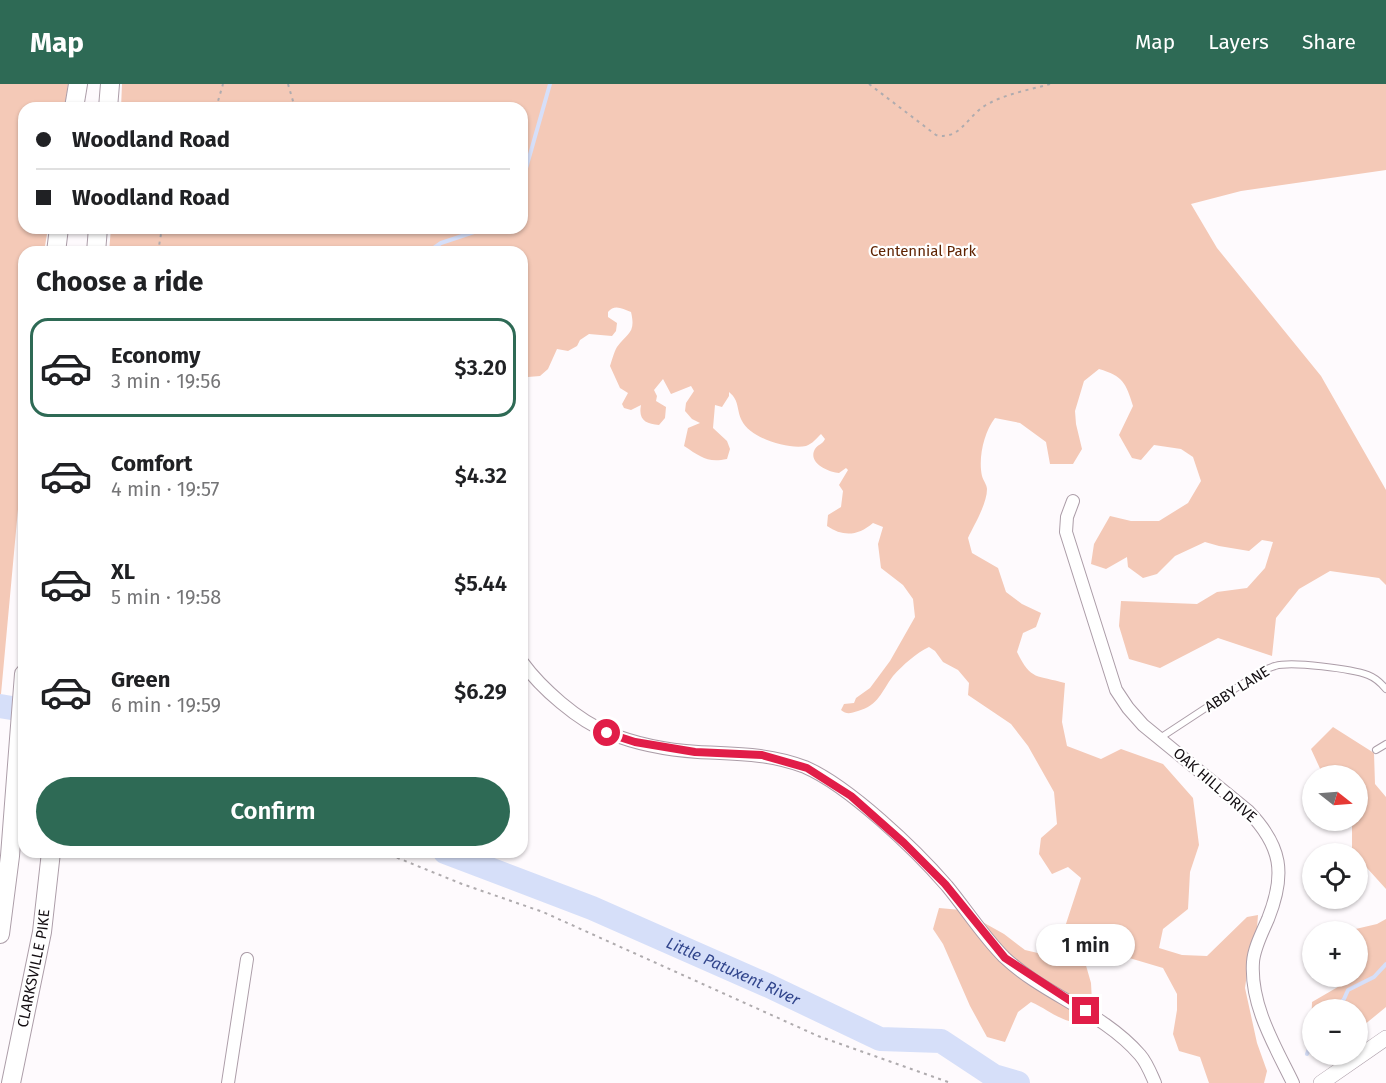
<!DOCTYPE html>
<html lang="en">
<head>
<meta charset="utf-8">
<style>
	body { margin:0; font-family:"Fira Sans",sans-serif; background:#f6f6f6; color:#202124; height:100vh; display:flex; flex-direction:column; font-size:22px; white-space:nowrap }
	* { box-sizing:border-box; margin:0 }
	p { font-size:20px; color:#757577 }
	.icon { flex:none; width:33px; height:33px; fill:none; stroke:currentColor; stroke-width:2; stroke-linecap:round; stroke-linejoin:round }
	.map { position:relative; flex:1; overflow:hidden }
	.details { position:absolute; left:18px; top:162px; width:510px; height:612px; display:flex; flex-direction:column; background:#fff; border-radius:18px; box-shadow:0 2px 4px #0004 }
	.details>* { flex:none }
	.top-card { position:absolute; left:18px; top:18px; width:510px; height:132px; border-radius:18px; box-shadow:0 2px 4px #0004; display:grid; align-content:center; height:132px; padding:0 18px; background:#fff }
	.needle { width:39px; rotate:107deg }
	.buttons { position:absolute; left:1302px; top:681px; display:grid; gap:12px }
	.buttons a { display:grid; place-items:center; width:66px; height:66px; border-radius:50%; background:#fff; box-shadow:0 2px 4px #0004; font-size:30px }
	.end { position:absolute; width:27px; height:27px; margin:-14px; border:8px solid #e11d48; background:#fff; box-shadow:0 0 0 3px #fff }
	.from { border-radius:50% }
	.bubble { position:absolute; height:42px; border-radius:21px; background:#fff; box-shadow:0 2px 4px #0004; font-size:20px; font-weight:600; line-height:42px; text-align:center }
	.top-card b { display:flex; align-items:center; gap:21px; height:57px; font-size:22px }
	.top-card b+b { border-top:2px solid #e0e0e0 }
	.top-card i { width:15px; height:15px; background:#202124 }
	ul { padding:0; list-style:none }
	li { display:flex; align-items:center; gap:18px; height:99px; margin:0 12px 9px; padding:0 6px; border:3px solid transparent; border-radius:18px }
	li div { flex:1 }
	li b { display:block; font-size:22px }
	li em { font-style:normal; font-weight:600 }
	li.active { border-color:#2e6a55 }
	li>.icon { width:54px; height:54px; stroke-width:1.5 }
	h2 { padding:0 18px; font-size:27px; line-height:72px }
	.action { display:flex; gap:12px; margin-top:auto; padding:12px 18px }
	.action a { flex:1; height:69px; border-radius:36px; background:#2e6a55; color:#fff; font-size:24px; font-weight:600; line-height:69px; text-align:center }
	header { display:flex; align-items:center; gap:36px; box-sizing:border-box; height:84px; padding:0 30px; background:#2e6a55; color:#fff }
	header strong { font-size:28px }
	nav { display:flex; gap:33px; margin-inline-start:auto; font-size:21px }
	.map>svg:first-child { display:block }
</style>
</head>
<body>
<header>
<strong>Map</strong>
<nav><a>Map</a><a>Layers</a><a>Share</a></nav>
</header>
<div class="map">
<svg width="1386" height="999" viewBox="0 0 1386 999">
	<rect width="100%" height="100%" fill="#fefafd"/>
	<path fill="#f4c9b7" d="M 0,0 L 68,0 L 65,24 L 24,24 L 24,144 L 48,144 L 44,168 L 24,168 L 24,360 L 0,621 Z
		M 122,0 L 1386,0 L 1386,86 L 1241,107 L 1191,120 L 1217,164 L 1321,292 L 1386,406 L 1386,501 L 1379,494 L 1330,487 L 1299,505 L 1276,534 L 1272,572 L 1218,554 L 1160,584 L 1129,575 L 1119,542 L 1121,517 L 1197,520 L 1217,508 L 1247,504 L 1265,484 L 1273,458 L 1262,456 L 1249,467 L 1219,462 L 1205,458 L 1175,472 L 1157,490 L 1143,494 L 1128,483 L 1127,473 L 1106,485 L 1091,480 L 1094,460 L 1110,432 L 1131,437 L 1159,437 L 1188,419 L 1201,397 L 1193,373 L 1181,365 L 1154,361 L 1141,376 L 1132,374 L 1119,351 L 1133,322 C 1126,299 1123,292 1099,285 L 1084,297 L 1075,327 L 1076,340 L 1082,365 L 1073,380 L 1050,380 L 1046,358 L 1020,339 L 995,334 C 984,348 978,374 982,392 C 983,396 987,401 987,405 C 987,420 974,441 968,454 L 972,469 L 998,484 L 1006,508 L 1022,520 L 1041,529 L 1036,543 L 1023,549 L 1017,568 C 1031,597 1037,591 1065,599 L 1062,638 L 1067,662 L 1101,675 L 1121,665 L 1163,680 L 1193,714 L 1199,761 L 1190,788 L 1188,825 L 1163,845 L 1159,864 L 1182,871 L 1207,872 L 1247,833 L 1258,831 L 1257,844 L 1250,867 L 1245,904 L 1257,959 L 1267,987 L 1264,999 L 1209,999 L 1200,973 L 1179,967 L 1173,950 L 1177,926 L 1177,910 L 1163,884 L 1126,873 L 1105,869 L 1085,878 L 1091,899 L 1092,918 L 1076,939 C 1057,935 1049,926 1031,918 L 1018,928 L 1005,958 L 987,953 L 970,922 L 943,860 L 933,845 L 939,824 L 961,826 L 1004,850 L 1025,866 L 1042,870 L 1062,852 L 1081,794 L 1068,783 L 1052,790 L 1039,770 L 1041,754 L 1057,740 L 1054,708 L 1028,662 L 1011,640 L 968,611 L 969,599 L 958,586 L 943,578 L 935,567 L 929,563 C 916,569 903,581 893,592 C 881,608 879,621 858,627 C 851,629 847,631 841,626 L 844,620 L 854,619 L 856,614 L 870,604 L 890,577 L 915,533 L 913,515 L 903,501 L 881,484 L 878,460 L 883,443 L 873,439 C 858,452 843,453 827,442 L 828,431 L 841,423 L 843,407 L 839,401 L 848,386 L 846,384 L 839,389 C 829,388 807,379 815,365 C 818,360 822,361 825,355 L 821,350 C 817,354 812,360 806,362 C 789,366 750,354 742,337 C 736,325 740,317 729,308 L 729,312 L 722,323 L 715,321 L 713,344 L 727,357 L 730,365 L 727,375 C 707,379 701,373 684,362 L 688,344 L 700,339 L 692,335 L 685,327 L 686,319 L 694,307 L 691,302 L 671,310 L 663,295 L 654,306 L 657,312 L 656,317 L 666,323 L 665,334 L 659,341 C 646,340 638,336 641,321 L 631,326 L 624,324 L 622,320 L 628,309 L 620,304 L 610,282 C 612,276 614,268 617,263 C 628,248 636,249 631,228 C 622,224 614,220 608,228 L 608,233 L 617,239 L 616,247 L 612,252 L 589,250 L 580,256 L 577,262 L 568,267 L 557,265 L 548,285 L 540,292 L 528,293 L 522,296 L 522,168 L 109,168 L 111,144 L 522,144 L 522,24 L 121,24 Z
		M 1333,643 L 1374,669 L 1375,700 L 1386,713 L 1386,805 L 1358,774 L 1358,770 L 1352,768 L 1352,739 L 1350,737 L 1358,736 L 1358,692 L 1323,691 L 1311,665 Z
		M 1386,835 L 1386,923 L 1358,946 L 1358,926 L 1312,926 L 1312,949 L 1311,949 L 1312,918 L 1343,900 L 1339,893 L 1358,892 L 1358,848 L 1347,847 L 1377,840 Z"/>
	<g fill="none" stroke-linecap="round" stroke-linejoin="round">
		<path stroke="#d6dff9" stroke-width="4" d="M 522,93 L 525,88 L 550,0
			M 428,168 L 441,159 L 474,148 L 475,144
			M 1332,926 L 1337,924 L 1344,915 L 1348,906 L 1374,893 L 1386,880
			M 1307,970 L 1312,957"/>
		<g stroke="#d6dff9" stroke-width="24">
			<path d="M 0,622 L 24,626"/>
			<path id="s1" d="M 445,768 L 592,824 L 769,902 L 880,955 L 941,957 L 994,992 L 1018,999"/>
		</g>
		<g stroke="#ac9da8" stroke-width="8">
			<path id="service" d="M 1160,654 L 1262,587 C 1267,585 1271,583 1275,582 C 1292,577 1352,585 1368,591 C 1376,594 1381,599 1386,605
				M 1376,666 L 1386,660"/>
		</g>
		<g stroke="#ac9da8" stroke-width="14">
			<path id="minor" d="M 1073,417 L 1067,433 L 1066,448 L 1116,606 L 1128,624 L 1143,641 L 1248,727 C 1282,762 1286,790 1268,835 C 1262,849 1254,864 1253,878 C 1250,921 1275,962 1293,999
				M 522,578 C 541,604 578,637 609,649 C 636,660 668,666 698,668 C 736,670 768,669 805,683 C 849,702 915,765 947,802 C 966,825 983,852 1004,873 C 1044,911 1103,928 1140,971 C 1147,979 1151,990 1155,999
				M 228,999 L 247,875"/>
		</g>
		<g stroke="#ac9da8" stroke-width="16">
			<path id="tertiary" d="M 1321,999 L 1386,954"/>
		</g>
		<g stroke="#ac9da8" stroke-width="20">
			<g id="primary">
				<path d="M 74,24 L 78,0"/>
				<path d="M 108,24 L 110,0"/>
				<path d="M 56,168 L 59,144"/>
				<path d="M 96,168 L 98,144"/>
				<path d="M 0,850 L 10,772 L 24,590"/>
				<path id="s2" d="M 11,999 L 42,848 L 51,768"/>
			</g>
		</g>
		<path stroke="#afabae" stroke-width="2" stroke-dasharray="3 4.5" stroke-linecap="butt" d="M 288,0 L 295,24
			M 869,0 L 936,51 C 960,57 967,32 986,21 C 1005,10 1029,6 1050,0
			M 216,24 L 223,0
			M 158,168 L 162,144
			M 383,768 L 462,800 L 543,828 L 818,952 L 951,999"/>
		<use href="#service" stroke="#fff" stroke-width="6"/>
		<use href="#minor" stroke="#fff" stroke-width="12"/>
		<use href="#tertiary" stroke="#fff" stroke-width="15"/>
		<use href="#primary" stroke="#fff" stroke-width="18"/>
	</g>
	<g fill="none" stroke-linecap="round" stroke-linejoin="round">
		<path stroke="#e11d48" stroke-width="8" d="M 607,649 L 635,658 L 695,668 L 762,671 L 807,684 L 851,712 L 904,759 L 945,800 L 1005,874 L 1086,927"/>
	</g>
	<g text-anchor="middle" stroke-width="4.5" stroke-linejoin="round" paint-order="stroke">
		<g font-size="15" fill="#602403" stroke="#fff">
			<text x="923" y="172">Centennial Park</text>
		</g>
		<g font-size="15" fill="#130e12" stroke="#fff">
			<text transform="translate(1237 605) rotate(-32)" y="5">ABBY LANE</text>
			<text transform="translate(1215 701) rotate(41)" y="5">OAK HILL DRIVE</text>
			<text dy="5" stroke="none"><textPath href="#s2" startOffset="117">CLARKSVILLE PIKE</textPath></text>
		</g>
		<g font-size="16" font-style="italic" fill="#31458c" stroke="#fff">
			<text dy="6" stroke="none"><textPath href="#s1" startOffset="312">Little Patuxent River</textPath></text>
		</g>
	</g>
</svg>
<div class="buttons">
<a><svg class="needle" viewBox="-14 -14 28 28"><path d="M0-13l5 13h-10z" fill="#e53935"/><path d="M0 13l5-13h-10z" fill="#757577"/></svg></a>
<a><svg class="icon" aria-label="locate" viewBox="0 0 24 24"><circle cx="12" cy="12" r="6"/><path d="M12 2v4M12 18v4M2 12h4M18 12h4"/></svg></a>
<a>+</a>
<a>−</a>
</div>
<i class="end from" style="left:607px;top:649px"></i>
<i class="end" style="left:1086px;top:927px"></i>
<div class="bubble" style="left:1036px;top:840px;width:99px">1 min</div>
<div class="top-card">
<b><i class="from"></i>Woodland Road</b>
<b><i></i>Woodland Road</b>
</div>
<section class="details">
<h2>Choose a ride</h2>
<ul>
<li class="active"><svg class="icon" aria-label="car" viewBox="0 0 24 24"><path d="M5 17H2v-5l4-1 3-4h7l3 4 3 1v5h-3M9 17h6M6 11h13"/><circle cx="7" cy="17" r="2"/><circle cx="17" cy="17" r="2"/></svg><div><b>Economy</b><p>3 min · 19:56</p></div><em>$3.20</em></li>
<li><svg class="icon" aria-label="car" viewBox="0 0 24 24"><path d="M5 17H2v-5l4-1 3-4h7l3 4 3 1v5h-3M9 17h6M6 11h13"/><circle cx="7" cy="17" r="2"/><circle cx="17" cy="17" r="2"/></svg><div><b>Comfort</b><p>4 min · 19:57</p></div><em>$4.32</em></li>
<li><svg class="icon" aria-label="car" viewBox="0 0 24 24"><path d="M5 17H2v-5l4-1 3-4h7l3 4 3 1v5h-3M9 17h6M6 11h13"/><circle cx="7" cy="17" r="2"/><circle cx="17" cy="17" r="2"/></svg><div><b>XL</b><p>5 min · 19:58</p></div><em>$5.44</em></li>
<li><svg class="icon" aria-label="car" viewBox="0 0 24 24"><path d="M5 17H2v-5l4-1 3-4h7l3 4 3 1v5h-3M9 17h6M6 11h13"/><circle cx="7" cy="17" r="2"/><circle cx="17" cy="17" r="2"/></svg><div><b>Green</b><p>6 min · 19:59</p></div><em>$6.29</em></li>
</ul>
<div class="action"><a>Confirm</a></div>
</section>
</div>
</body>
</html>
